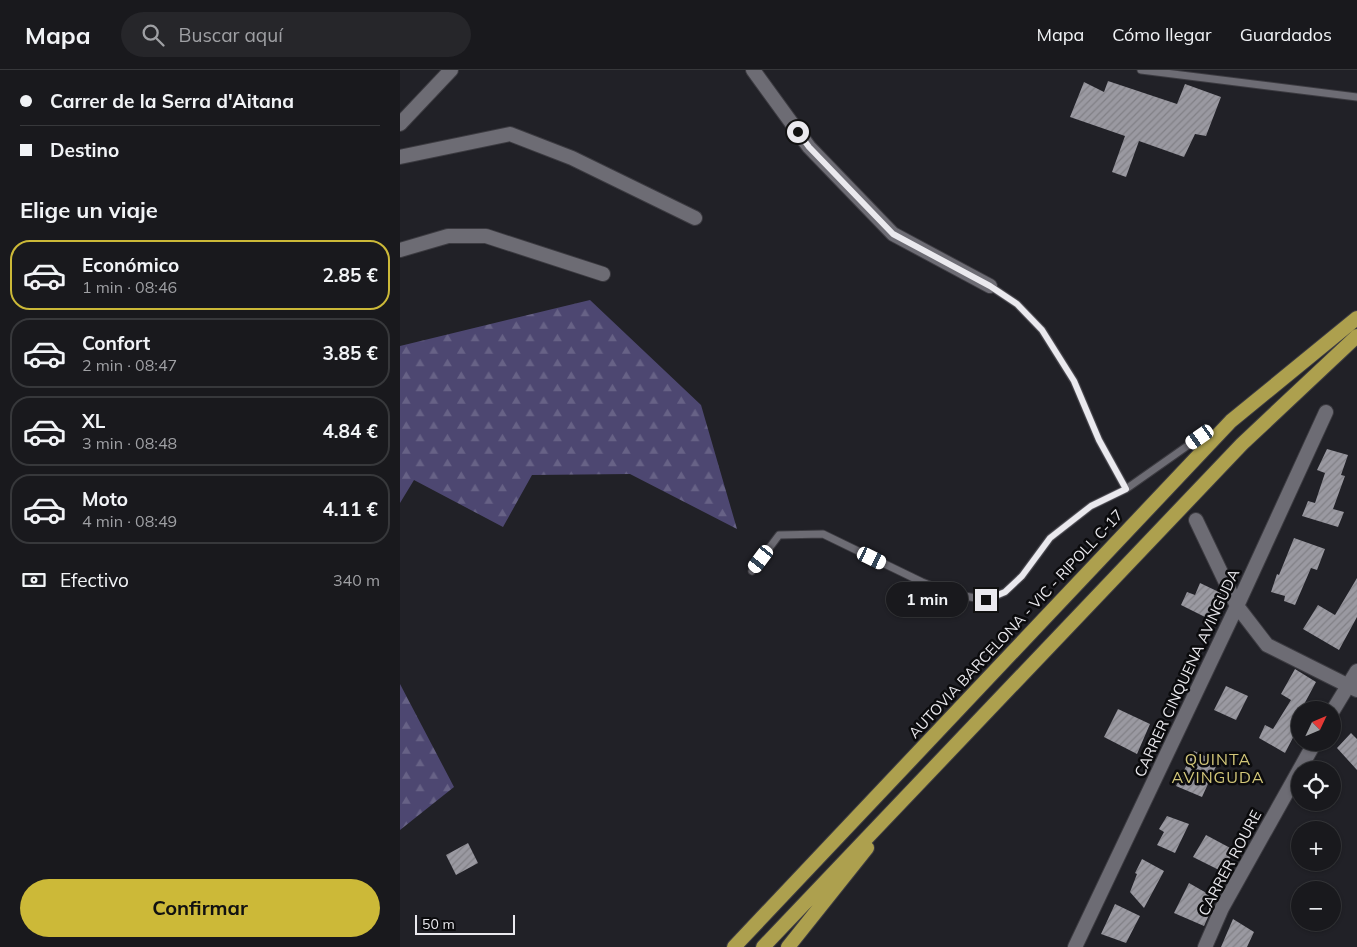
<!DOCTYPE html>
<html lang="es">
<head>
<meta charset="utf-8">
<style>
	body { margin:0; font-family:Mulish,sans-serif; background:#26262a; color:#f1f3f6; height:100vh; display:flex; flex-direction:column; font-size:19px; white-space:nowrap }
	* { box-sizing:border-box; margin:0 }
	p { font-size:16px; color:#9fa0a4 }
	.icon { flex:none; width:28px; height:28px; fill:none; stroke:currentColor; stroke-width:2; stroke-linecap:round; stroke-linejoin:round }
	.map { position:relative; flex:1; overflow:hidden }
	.side { display:flex; flex-direction:column; background:#19191d; width:400px }
	.side>* { flex:none }
	.banner { display:grid; align-content:center; height:110px; padding:0 20px; background:#19191d }
	.needle { width:32px; rotate:46deg }
	.controls { position:absolute; left:891px; top:631px; display:grid; gap:10px }
	.controls a { display:grid; place-items:center; width:50px; height:50px; border-radius:50%; background:#19191d; box-shadow:0 1px 4px #0004,0 0 0 1px #37383b; font-size:25px }
	.scale { position:absolute; left:15px; bottom:12px; width:100px; box-sizing:border-box; padding-left:5px; border:2px solid #eae9ee; border-top:0; font-size:14px; line-height:18px; white-space:nowrap; color:#eae9ee; -webkit-text-stroke:4px #0b0b0d; paint-order:stroke }
	.end { position:absolute; width:22px; height:22px; margin:-11px; border:6px solid #eae9ee; background:#111; box-shadow:0 0 0 2px #111 }
	.from { border-radius:50% }
	.bubble { position:absolute; height:35px; border-radius:18px; background:#19191d; box-shadow:0 1px 4px #0004,0 0 0 1px #37383b; font-size:16px; font-weight:700; line-height:35px; text-align:center }
	.car { position:absolute; width:15px; height:30px; margin:-15px -8px; border-radius:6px; box-shadow:0 0 4px 1px #0007; background:linear-gradient(#fff 24%,#345 0 40%,#fff 0 76%,#345 0 86%,#fff 0) }
	.banner b { display:flex; align-items:center; gap:18px; height:48px; font-size:19px }
	.banner b+b { border-top:1px solid #37383b }
	.banner i { width:12px; height:12px; background:#f1f3f6 }
	ul { padding:0; list-style:none }
	li { display:flex; align-items:center; gap:15px; height:70px; margin:0 10px 8px; padding:0 10px; border:2px solid #37383b; border-radius:20px }
	li div { flex:1 }
	li b { display:block; font-size:19px }
	li em { font-style:normal; font-weight:700 }
	li.selected { border-color:#ccb938 }
	li>.icon { width:45px; height:45px; stroke-width:1.5 }
	h2 { padding:0 20px; font-size:22px; line-height:60px }
	.pay { display:flex; align-items:center; gap:12px; height:55px; padding:0 20px; font-size:19px }
	.pay p { margin-inline-start:auto }
	.button { display:flex; gap:10px; margin-top:auto; padding:10px 20px }
	.button a { flex:1; height:58px; border-radius:30px; background:#ccb938; color:#111; font-size:20px; font-weight:700; line-height:58px; text-align:center }
	header { display:flex; align-items:center; gap:30px; box-sizing:border-box; height:70px; padding:0 25px; background:#19191d; border-bottom:1px solid #37383b }
	header strong { font-size:24px }
	nav { display:flex; gap:28px; margin-inline-start:auto; font-size:18px }
	.search { width:350px; height:45px; background:#26262a; display:flex; align-items:center; gap:12px; box-sizing:border-box; padding:0 18px; border-radius:28px; color:#9fa0a4; font-size:19px }
	main { display:flex; flex:1; min-height:0 }
	.map>svg:first-child { display:block }
</style>
</head>
<body>
<header>
<strong>Mapa</strong>
<div class="search"><svg class="icon" aria-label="search" viewBox="0 0 24 24"><circle cx="10" cy="10" r="6"/><path d="M15 15l6 6"/></svg>Buscar aquí</div>
<nav><a>Mapa</a><a>Cómo llegar</a><a>Guardados</a></nav>
</header>
<main>
<section class="side">
<div class="banner">
<b><i class="from"></i>Carrer de la Serra d'Aitana</b>
<b><i></i>Destino</b>
</div>
<h2>Elige un viaje</h2>
<ul>
<li class="selected"><svg class="icon" aria-label="car" viewBox="0 0 24 24"><path d="M5 17H2v-5l4-1 3-4h7l3 4 3 1v5h-3M9 17h6M6 11h13"/><circle cx="7" cy="17" r="2"/><circle cx="17" cy="17" r="2"/></svg><div><b>Económico</b><p>1 min · 08:46</p></div><em>2.85 €</em></li>
<li><svg class="icon" aria-label="car" viewBox="0 0 24 24"><path d="M5 17H2v-5l4-1 3-4h7l3 4 3 1v5h-3M9 17h6M6 11h13"/><circle cx="7" cy="17" r="2"/><circle cx="17" cy="17" r="2"/></svg><div><b>Confort</b><p>2 min · 08:47</p></div><em>3.85 €</em></li>
<li><svg class="icon" aria-label="car" viewBox="0 0 24 24"><path d="M5 17H2v-5l4-1 3-4h7l3 4 3 1v5h-3M9 17h6M6 11h13"/><circle cx="7" cy="17" r="2"/><circle cx="17" cy="17" r="2"/></svg><div><b>XL</b><p>3 min · 08:48</p></div><em>4.84 €</em></li>
<li><svg class="icon" aria-label="car" viewBox="0 0 24 24"><path d="M5 17H2v-5l4-1 3-4h7l3 4 3 1v5h-3M9 17h6M6 11h13"/><circle cx="7" cy="17" r="2"/><circle cx="17" cy="17" r="2"/></svg><div><b>Moto</b><p>4 min · 08:49</p></div><em>4.11 €</em></li>
</ul>
<div class="pay"><svg class="icon" aria-label="cash" viewBox="0 0 24 24"><path d="M3 7h18v10H3z"/><circle cx="12" cy="12" r="2"/></svg>Efectivo<p>340 m</p></div>
<div class="button"><a>Confirmar</a></div>
</section>
<div class="map">
<svg width="957" height="877" viewBox="0 0 957 877">
	<defs>
		<pattern id="forest-firs" width="22" height="20" patternUnits="userSpaceOnUse" patternTransform="scale(1.25)"><rect width="22" height="20" fill="#4d4771"/><path d="M5 1l3.5 6h-7zM16 11l3.5 6h-7z" fill="#676286"/></pattern>
		<pattern id="building-hatch" width="6" height="6" patternUnits="userSpaceOnUse" patternTransform="scale(1.25)"><rect width="6" height="6" fill="#9a99a1"/><path d="M-1 1l2-2M0 6l6-6M5 7l2-2" fill="none" stroke="#818086"/></pattern>
	</defs>
	<rect width="100%" height="100%" fill="#212127"/>
	<path fill="url(#forest-firs)" d="M 190,230 L 301,335 L 337,459 L 230,404 L 132,405 L 103,457 L 14,410 L 0,433 L 0,276 Z
		M 0,614 L 54,717 L 0,760 Z"/>
	<path fill="url(#building-hatch)" d="M 708,11 L 777,34 L 785,14 L 821,27 L 806,66 L 795,64 L 784,87 L 739,71 L 726,107 L 712,102 L 725,66 L 670,47 L 684,12 L 704,22 Z
		M 927,379 L 948,385 L 941,405 L 945,406 L 933,439 L 944,442 L 938,457 L 902,446 L 908,431 L 915,433 L 925,403 L 917,400 Z
		M 894,468 L 925,479 L 917,500 L 911,498 L 895,535 L 884,531 L 885,526 L 871,522 L 877,504 L 879,505 Z
		M 957,508 L 957,547 L 939,580 L 903,559 L 918,535 L 935,545 Z
		M 800,513 L 821,523 L 809,549 L 781,535 L 787,522 L 795,525 Z
		M 895,599 L 916,612 L 901,640 L 900,640 L 896,650 L 900,652 L 900,654 L 885,683 L 859,668 L 865,655 L 873,659 L 891,630 L 881,624 Z
		M 826,616 L 848,626 L 836,650 L 814,640 Z
		M 718,639 L 750,654 L 737,684 L 704,667 Z
		M 951,663 L 957,669 L 957,700 L 937,678 Z
		M 794,681 L 818,692 L 802,727 L 776,716 Z
		M 767,746 L 789,754 L 775,783 L 757,775 L 764,762 L 759,759 Z
		M 806,765 L 834,780 L 823,802 L 793,787 Z
		M 68,773 L 78,793 L 56,805 L 46,785 Z
		M 742,789 L 764,801 L 744,838 L 730,822 L 737,804 L 735,803 Z
		M 789,813 L 810,825 L 800,841 L 809,845 L 804,856 L 774,843 Z
		M 715,834 L 740,846 L 726,873 L 701,864 Z
		M 833,849 L 854,862 L 847,877 L 821,877 Z"/>
	<g fill="none" stroke-linecap="round" stroke-linejoin="round">
		<g stroke="#3c3b41" stroke-width="9">
			<path id="service" d="M 741,0 L 957,27
				M 590,216 L 617,234 L 642,260 L 674,311 L 699,370 L 726,419 L 800,367
				M 352,501 L 379,465 L 423,464 L 522,512 L 549,523 L 586,530 L 605,522 L 622,506 L 650,468 L 691,436 L 726,419"/>
		</g>
		<g stroke="#3c3b41" stroke-width="16">
			<path id="minor" d="M 353,0 L 409,77 L 493,164 L 590,216
				M 0,54 L 51,0
				M 0,87 L 110,64 L 172,88 L 295,148
				M 0,180 L 48,166 L 86,166 L 203,204
				M 796,450 L 837,536 L 867,575 L 957,620
				M 932,642 L 957,601
				M 675,877 L 837,536 L 926,342
				M 805,877 L 822,838 L 915,672"/>
		</g>
		<g stroke="#3c3b41" stroke-width="16">
			<path id="trunk" d="M 334,877 L 831,351 L 957,248
				M 363,877 L 842,374 L 957,266
				M 388,877 L 467,778"/>
		</g>
		<use href="#service" stroke="#6d6c74" stroke-width="7"/>
		<use href="#minor" stroke="#6d6c74" stroke-width="14"/>
		<use href="#trunk" stroke="#ada04e" stroke-width="14"/>
	</g>
	<g fill="none" stroke-linecap="round" stroke-linejoin="round">
		<path stroke="#eae9ee" stroke-width="6" d="M 398,62 L 409,77 L 493,164 L 590,216 L 617,234 L 642,260 L 674,311 L 699,370 L 726,419 L 691,436 L 650,468 L 622,506 L 605,522 L 586,530"/>
	</g>
	<g text-anchor="middle" stroke-width="5" stroke-linejoin="round" paint-order="stroke">
		<g font-size="15" fill="#eae9ee" stroke="#0b0b0d">
			<text transform="translate(616 554) rotate(-47)" y="5">AUTOVIA BARCELONA - VIC - RIPOLL C-17</text>
			<text transform="translate(787 603) rotate(-65)" y="5">CARRER CINQUENA AVINGUDA</text>
			<text transform="translate(830 793) rotate(-62)" y="5">CARRER ROURE</text>
		</g>
		<g font-size="16" letter-spacing="1" fill="#d3c779" stroke="#0b0b0d">
			<text x="818" y="695">QUINTA<tspan x="818" dy="18">AVINGUDA</tspan></text>
		</g>
	</g>
</svg>
<div class="controls">
<a><svg class="needle" viewBox="-14 -14 28 28"><path d="M0-13l5 13h-10z" fill="#e53935"/><path d="M0 13l5-13h-10z" fill="#9fa0a4"/></svg></a>
<a><svg class="icon" aria-label="locate" viewBox="0 0 24 24"><circle cx="12" cy="12" r="6"/><path d="M12 2v4M12 18v4M2 12h4M18 12h4"/></svg></a>
<a>+</a>
<a>−</a>
</div>
<div class="scale">50 m</div>
<i class="end from" style="left:398px;top:62px"></i>
<i class="end" style="left:586px;top:530px"></i>
<div class="bubble" style="left:486px;top:512px;width:82px">1 min</div>
<i class="car" style="left:800px;top:367px;rotate:235deg"></i>
<i class="car" style="left:472px;top:488px;rotate:116deg"></i>
<i class="car" style="left:361px;top:489px;rotate:217deg"></i>
</div>
</main>
</body>
</html>
